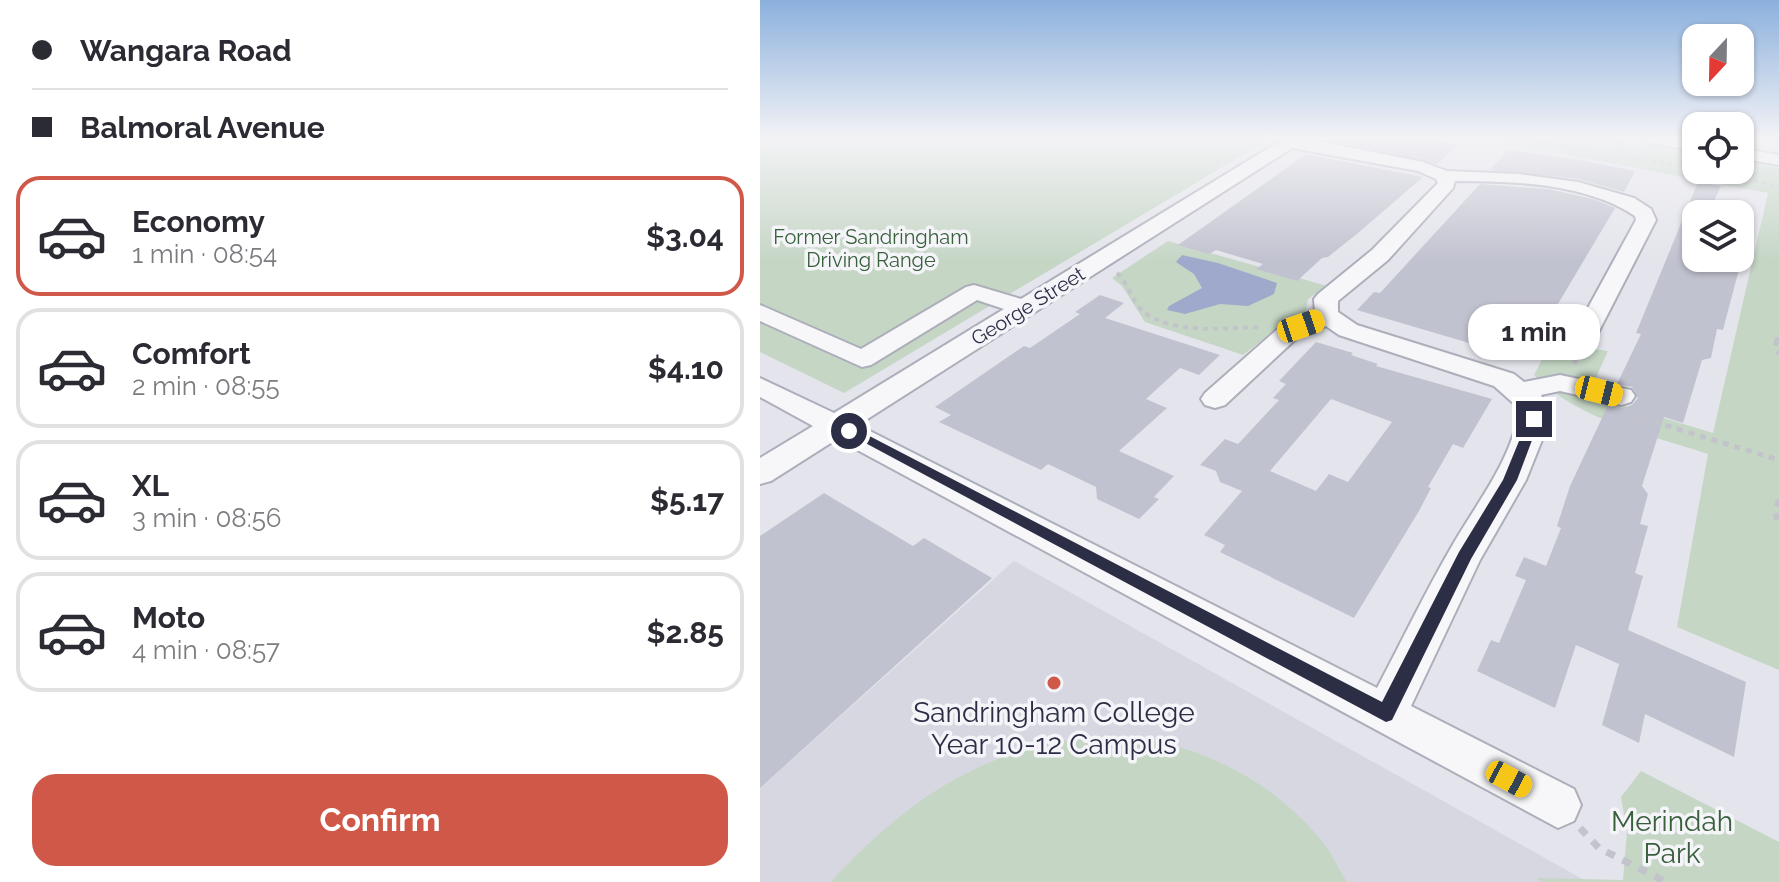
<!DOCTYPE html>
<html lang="en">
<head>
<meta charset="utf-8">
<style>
	body { margin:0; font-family:Raleway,sans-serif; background:#f7f7f7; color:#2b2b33; height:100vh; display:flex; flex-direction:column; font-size:30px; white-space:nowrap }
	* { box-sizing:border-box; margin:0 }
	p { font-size:26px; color:#7c7c81 }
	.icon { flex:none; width:44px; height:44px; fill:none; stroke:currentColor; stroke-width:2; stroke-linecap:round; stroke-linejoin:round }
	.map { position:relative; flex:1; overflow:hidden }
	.panel { display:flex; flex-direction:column; background:#fff; width:760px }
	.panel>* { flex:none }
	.guide { display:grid; align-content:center; height:176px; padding:0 32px; background:#fff }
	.needle { width:52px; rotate:202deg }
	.tools { position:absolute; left:922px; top:24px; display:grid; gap:16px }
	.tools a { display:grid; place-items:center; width:72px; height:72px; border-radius:16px; background:#fff; box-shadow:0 2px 6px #0004; font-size:40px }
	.end { position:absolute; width:36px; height:36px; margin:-18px; border:10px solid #2b2e45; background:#fff; box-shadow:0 0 0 4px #fff }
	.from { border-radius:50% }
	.bubble { position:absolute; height:56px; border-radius:24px; background:#fff; box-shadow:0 2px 6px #0004; font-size:26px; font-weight:700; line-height:56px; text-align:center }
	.car { position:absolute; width:24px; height:48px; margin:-24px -12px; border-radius:10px; box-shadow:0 0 6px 2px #0007; background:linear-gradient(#f5c518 24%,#345 0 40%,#f5c518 0 76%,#345 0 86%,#f5c518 0) }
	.guide b { display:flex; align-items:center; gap:28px; height:76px; font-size:30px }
	.guide b+b { border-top:2px solid #e1e1e2 }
	.guide i { width:20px; height:20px; background:#2b2b33 }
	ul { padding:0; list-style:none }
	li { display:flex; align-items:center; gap:24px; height:120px; margin:0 16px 12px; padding:0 16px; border:4px solid #e1e1e2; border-radius:24px }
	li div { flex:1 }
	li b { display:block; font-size:30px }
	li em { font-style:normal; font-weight:700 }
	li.active { border-color:#d05849 }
	li>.icon { width:72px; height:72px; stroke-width:1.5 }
	.action { display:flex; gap:16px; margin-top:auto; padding:16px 32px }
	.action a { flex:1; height:92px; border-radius:24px; background:#d05849; color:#fff; font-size:32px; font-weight:700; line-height:92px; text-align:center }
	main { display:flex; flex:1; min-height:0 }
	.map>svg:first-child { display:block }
</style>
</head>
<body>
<main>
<section class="panel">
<div class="guide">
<b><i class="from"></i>Wangara Road</b>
<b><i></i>Balmoral Avenue</b>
</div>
<ul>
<li class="active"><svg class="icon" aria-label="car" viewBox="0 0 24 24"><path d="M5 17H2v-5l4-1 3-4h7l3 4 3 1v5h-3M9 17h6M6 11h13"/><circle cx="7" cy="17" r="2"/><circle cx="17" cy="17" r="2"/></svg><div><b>Economy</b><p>1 min · 08:54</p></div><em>$3.04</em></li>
<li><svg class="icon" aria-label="car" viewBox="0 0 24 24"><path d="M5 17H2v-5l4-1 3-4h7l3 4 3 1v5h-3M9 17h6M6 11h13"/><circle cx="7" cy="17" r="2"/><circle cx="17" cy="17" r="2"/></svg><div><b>Comfort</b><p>2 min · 08:55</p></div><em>$4.10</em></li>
<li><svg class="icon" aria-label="car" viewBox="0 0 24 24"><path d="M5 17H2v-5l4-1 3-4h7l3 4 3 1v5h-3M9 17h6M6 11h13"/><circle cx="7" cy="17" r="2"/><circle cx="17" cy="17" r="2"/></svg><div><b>XL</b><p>3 min · 08:56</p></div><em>$5.17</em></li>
<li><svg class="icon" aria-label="car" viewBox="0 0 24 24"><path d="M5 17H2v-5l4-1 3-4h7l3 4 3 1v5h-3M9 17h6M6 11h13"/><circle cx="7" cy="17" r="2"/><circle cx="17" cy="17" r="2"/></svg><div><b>Moto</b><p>4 min · 08:57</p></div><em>$2.85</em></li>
</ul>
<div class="action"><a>Confirm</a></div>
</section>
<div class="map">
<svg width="1019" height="882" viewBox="0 0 1019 882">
	<rect width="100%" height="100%" fill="#e4e5ec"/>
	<path fill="#d6d7e1" d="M 254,561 L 828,882 L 0,882 L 0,788 Z"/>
	<path fill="#c5d6c5" d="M 0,138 L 511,138 L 84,393 L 0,352 Z
		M 718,138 L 846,138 L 936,154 L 936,170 L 980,170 L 980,161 L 1019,168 L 1019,670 L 917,627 L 948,454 C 888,434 820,421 774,375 L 795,334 L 816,341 L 820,347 L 848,351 L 828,395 L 953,433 L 1008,193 Z
		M 408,241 L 567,286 L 548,299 L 546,310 L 539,318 L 510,334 L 483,355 L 385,322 L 362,286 L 352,278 Z
		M 346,737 C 425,735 511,778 561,840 C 571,852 578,868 587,882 L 71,882 C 133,814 200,763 291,743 C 309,739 328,739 346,737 Z
		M 881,771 L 1019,842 L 1019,882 L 783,882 L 776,878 L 863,880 L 867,831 L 861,797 Z"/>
	<path fill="#9fa9cc" d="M 422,255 L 458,263 L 517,283 L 514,294 L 488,306 L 460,304 L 425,314 L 407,310 L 409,306 L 442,288 L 434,274 L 416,262 Z"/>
	<path fill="#c1c2cf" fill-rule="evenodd" d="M 569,138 L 658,138 L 697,145 L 677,164 L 566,139 Z
		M 748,150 L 820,160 L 875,171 L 864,192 L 818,179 L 730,170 Z
		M 546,154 L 663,177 L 598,233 L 568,257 L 562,258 L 537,281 L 496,269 L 503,264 L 456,250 L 449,254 L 418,245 Z
		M 938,182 L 961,186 L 948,214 L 936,214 L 936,239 L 927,258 L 982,258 L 963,330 L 957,329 L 951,358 L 942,360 L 923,423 L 904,417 L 882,486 L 888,494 L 880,524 L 888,526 L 875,573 L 883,576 L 868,630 L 986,682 L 974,757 L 885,714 L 879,743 L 842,725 L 859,664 L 816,645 L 795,708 L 717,671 L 731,640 L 739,643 L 766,580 L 755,576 L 764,557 L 786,566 L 801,528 L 797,526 L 810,486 L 848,405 L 862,408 L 872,405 L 878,398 L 872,387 L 857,384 L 881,334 L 876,333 Z
		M 720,184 L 788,189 L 833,199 L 855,208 L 773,346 L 768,344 L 760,358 L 597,310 L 614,292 L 620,293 Z
		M 340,295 L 364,303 L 345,318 L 460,355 L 439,375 L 420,368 L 386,399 L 407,408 L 359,451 L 414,476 L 394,497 L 399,499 L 379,519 L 337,499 L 336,487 L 288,464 L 281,470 L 179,422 L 191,415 L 175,407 L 264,346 L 270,348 L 320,314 L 315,312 Z
		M 556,342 L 593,353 L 591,355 L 618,364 L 616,366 L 732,399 L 703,448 L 693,444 L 668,487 L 671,488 L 659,511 L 594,618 L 460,552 L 465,545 L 444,535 L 482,491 L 460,482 L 456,471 L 440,465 L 465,439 L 478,444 L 519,400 L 513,398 L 526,384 L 519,381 ZM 571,399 L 632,422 L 588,482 L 569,474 L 556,491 L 510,471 Z
		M 64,493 L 153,546 L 164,538 L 232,578 L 0,788 L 0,536 Z"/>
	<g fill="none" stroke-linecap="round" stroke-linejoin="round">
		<g stroke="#acaeba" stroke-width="4">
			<path id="minor" d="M 525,138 L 544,138 L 663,162 L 687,171 L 759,174 L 818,182 L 874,198 L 891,209 L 896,220 L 838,333 L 820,333 L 817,328 L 876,220 L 875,216 C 825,183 753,181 695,181 L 693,188 L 628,260 L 578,301 L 578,312 L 597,325 L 754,374 L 764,382 L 800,375 L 871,390 L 875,396 L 871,402 L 861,405 L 800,391 L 781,395 L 788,409 L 786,430 L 766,480 L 720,560 L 651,706 L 814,789 L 821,805 L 814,821 L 798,828 L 77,439 L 11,481 L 0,484 L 0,458 L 53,426 L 0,397 L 0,378 L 74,413 L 244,309 L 217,300 L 111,365 L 102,367 L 0,321 L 0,305 L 101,349 L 206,287 L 214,285 L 261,299 ZM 532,148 L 658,171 L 676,179 L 678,183 L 612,250 L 558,294 L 554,299 L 555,313 L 520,327 L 445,393 L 441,399 L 445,405 L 455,408 L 465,405 L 538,337 L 566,326 L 579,335 L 734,386 L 760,409 C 751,461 718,501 692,546 C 665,592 642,641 617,688 L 98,425 Z
				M 882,138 L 936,141 L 936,151 L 890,143 Z
				M 980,148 L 1019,155 L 1019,165 L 980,158 Z"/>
		</g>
		<path stroke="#c2c3cb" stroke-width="3" stroke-dasharray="4 4" stroke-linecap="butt" d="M 758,138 L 936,169
			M 857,153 L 864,138
			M 964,170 L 1019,188"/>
		<path stroke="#c2c3cb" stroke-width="4" stroke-dasharray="5 5" stroke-linecap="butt" d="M 357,273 C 370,285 371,302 385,313 C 416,335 466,328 502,327
			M 1016,342 L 1019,332"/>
		<path stroke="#c2c3cb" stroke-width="5" stroke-dasharray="6 6" stroke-linecap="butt" d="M 1017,340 L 1015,347 L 1019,354
			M 814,364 L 823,344
			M 871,415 L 1019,460"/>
		<path stroke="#c2c3cb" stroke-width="6" stroke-dasharray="7 7" stroke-linecap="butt" d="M 1019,500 L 1015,512 L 1019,525"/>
		<path stroke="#c2c3cb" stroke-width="7" stroke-dasharray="9 9" stroke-linecap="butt" d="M 820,828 L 839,848 L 906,882"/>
		<use href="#minor" fill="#f7f7fa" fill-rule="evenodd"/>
	</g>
	<linearGradient id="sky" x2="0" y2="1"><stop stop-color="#8bb0dd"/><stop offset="0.53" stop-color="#f3f3f6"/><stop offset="1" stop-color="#f3f3f6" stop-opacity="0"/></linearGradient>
	<rect width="1019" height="261" fill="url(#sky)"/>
	<path fill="#2b2e45" d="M 774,415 L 780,419 L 757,480 L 711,559 L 632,720 L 626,722 L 83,431 L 94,428 L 622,702 L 699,552 L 743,480 L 768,419 Z"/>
	<circle fill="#d05849" stroke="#f4f4f9" stroke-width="3" cx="294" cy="683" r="8"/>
	<g text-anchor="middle" stroke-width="7" stroke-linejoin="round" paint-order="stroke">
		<g font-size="20" fill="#38603b" stroke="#f4f4f9">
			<text x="111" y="244">Former Sandringham<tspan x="111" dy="23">Driving Range</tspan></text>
		</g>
		<g font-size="20" fill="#2b2e45" stroke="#f4f4f9">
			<text transform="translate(268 306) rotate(-32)" y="7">George Street</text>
		</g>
		<g font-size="28" fill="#2b2e45" stroke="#f4f4f9">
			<text x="294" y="722">Sandringham College<tspan x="294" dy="32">Year 10-12 Campus</tspan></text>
		</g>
		<g font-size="28" fill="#38603b" stroke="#f4f4f9">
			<text x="912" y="831">Merindah<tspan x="912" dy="32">Park</tspan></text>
		</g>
	</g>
</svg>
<div class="tools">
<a><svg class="needle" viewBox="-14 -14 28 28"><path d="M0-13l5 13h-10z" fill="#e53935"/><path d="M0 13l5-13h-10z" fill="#7c7c81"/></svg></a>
<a><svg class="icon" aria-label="locate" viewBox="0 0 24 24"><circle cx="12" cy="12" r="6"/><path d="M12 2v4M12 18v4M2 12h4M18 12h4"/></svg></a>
<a><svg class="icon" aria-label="layers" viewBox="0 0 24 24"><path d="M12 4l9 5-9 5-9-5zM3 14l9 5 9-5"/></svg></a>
</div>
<i class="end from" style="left:89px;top:431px"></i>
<i class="end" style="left:774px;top:419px"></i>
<div class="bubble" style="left:708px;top:304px;width:132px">1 min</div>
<i class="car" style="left:541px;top:326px;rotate:71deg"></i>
<i class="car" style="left:839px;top:391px;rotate:104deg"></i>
<i class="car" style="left:749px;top:779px;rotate:118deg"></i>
</div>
</main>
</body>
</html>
